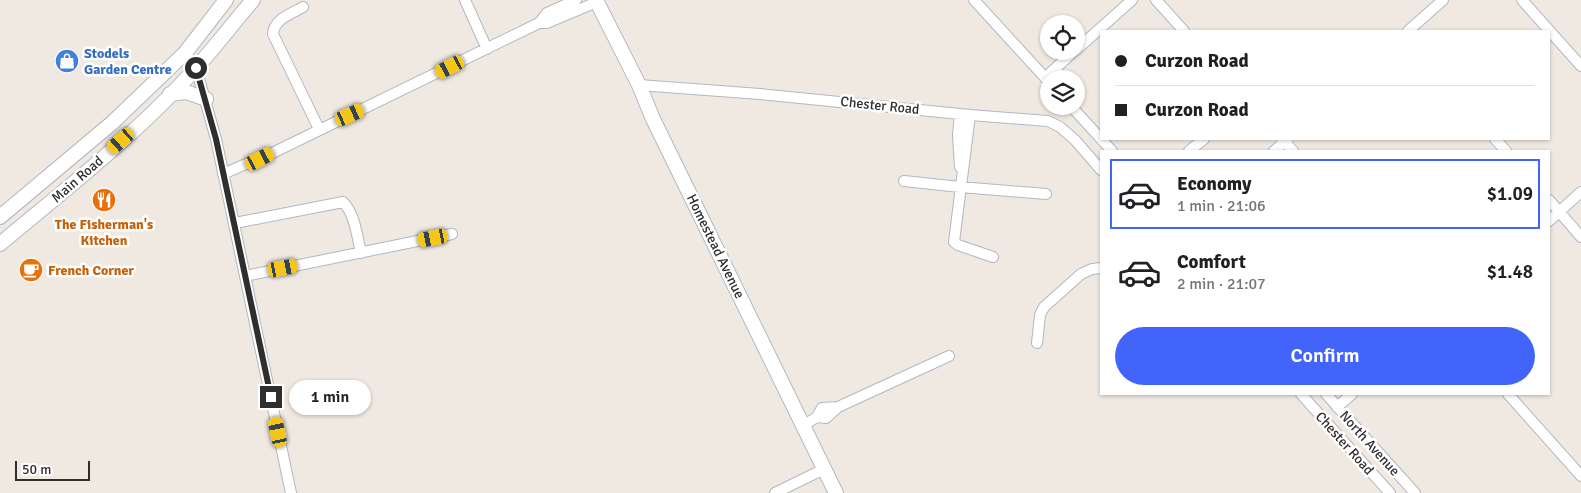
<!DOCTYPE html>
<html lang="en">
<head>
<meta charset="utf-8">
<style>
	body { margin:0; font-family:Signika,sans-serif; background:#f6f6f6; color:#202124; height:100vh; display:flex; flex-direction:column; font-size:19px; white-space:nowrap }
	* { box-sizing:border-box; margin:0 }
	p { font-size:16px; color:#757577 }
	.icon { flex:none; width:28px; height:28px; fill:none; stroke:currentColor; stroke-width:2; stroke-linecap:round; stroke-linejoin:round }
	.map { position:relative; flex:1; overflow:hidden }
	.details { position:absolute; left:1100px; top:150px; width:450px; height:245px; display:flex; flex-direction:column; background:#fff; border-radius:0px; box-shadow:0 1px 4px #0004 }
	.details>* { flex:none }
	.banner { position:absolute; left:1100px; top:30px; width:450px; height:110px; border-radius:0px; box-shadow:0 1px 4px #0004; display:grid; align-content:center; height:110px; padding:0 15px; background:#fff }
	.fabs { position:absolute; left:1040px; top:15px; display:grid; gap:10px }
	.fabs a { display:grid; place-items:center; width:45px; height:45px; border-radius:50%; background:#fff; box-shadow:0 1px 4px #0004; font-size:25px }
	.scale { position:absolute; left:15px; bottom:12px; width:75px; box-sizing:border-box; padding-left:5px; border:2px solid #2e2e2e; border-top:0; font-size:14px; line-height:18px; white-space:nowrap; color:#2e2e2e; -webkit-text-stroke:4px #fff; paint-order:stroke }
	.end { position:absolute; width:22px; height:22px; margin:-11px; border:6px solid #2e2e2e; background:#fff; box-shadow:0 0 0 2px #fff }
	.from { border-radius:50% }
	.bubble { position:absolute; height:35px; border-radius:18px; background:#fff; box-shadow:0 1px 4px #0004; font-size:16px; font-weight:600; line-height:35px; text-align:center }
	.car { position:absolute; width:15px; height:30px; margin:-15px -8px; border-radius:6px; box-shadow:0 0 4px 1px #0007; background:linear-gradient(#f5c518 24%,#345 0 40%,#f5c518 0 76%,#345 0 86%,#f5c518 0) }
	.banner b { display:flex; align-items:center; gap:18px; height:48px; font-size:19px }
	.banner b+b { border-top:1px solid #e0e0e0 }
	.banner i { width:12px; height:12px; background:#202124 }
	ul { padding:9px 0 0; list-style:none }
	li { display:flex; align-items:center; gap:15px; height:70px; margin:0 10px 8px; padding:0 5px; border:2px solid transparent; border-radius:0px }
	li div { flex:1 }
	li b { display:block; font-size:19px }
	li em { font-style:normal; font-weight:600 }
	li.selected { border-color:#4264fb }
	li>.icon { width:45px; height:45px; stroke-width:1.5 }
	.primary-button { display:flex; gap:10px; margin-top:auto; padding:10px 15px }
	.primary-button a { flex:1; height:58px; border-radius:30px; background:#4264fb; color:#fff; font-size:20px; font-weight:600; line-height:58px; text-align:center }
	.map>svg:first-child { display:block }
</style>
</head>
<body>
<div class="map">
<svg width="1581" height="493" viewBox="0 0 1581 493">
	<rect width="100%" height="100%" fill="#efe9e1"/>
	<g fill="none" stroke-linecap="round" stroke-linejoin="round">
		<g stroke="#b4b7c1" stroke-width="12">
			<path id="street" d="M 465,0 L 487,49
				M 974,0 L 1049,82
				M 1156,0 L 1184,31
				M 1522,0 L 1581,66
				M 303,7 C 291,14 274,19 273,34 L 319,129
				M 539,23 L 547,13 L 576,0
				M 1408,31 L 1443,0
				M 1076,50 L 1132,0
				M 185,53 L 196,68 L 216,139 L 291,493
				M 1045,78 L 1074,51
				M 639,85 L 760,94 L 970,115 L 1048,121 L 1060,127 L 1075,140 L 1101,170
				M 1071,106 L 1112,151
				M 960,114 L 958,135 L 960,167
				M 970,115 L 954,242 L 958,245 L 993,257
				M 1282,139 L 1293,151
				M 1495,139 L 1506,151
				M 1189,151 L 1204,139
				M 1274,151 L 1288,139
				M 223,174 L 255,160 L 260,159 L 539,23 L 547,23 L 597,2
				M 904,181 L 960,187 L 1046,194
				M 1549,200 L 1581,237
				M 1549,221 L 1581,192
				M 235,223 L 343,202 C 355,214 357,236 361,253
				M 245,276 L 452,234
				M 1037,343 L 1040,315 L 1044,307 L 1081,274 L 1092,269 L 1101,268
				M 1301,394 L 1390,493
				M 1326,394 L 1415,493
				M 1508,394 L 1581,476
				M 1337,407 L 1352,394
				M 817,417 L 826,418 L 838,407 L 949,356
				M 804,425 L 817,417 L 822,408 L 838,407
				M 775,493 L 824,469"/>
		</g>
		<g stroke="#b4b7c1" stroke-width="16">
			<path id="secondary" d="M 596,0 L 639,85 L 653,119 L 836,493
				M 170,94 L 186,92 L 206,99
				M 0,217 L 112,123 L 185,53 L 226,0
				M 0,244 C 67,188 138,133 196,68 C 216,46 234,22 253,0"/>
		</g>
		<use href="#street" stroke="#fff" stroke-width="10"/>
		<use href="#secondary" stroke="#fff" stroke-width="14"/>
	</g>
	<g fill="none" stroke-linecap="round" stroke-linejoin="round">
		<path stroke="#2e2e2e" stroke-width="6" d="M 196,68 L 216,139 L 271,397"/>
	</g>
	<defs>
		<g id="shop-disc" transform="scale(1.25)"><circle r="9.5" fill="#3f7fe0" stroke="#fff"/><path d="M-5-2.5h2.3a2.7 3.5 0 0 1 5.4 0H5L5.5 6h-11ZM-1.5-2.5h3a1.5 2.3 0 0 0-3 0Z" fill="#fff"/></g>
		<g id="restaurant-disc" transform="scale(1.25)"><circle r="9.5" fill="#e8710a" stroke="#fff"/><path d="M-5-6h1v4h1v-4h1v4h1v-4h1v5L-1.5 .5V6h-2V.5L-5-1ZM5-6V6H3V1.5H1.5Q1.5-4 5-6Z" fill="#fff"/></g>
		<g id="cafe-disc" transform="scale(1.25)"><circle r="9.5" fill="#e8710a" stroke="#fff"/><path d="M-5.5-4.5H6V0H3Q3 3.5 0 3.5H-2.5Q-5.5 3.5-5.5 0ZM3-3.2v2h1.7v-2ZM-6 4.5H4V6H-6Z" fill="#fff"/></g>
	</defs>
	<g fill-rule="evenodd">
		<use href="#shop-disc" x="67" y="61"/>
		<use href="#restaurant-disc" x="104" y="200"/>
		<use href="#cafe-disc" x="31" y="270"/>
	</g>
	<g text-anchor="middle" stroke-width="5" stroke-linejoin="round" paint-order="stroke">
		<g font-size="14" font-weight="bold" fill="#366cbe" stroke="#fff" text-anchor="start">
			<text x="84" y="58">Stodels<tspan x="84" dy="16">Garden Centre</tspan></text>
		</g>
		<g font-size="14" fill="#2e2e2e" stroke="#fff">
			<text transform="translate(880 105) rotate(6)" y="5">Chester Road</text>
			<text transform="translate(77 179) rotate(-41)" y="5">Main Road</text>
			<text transform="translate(716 246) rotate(64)" y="5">Homestead Avenue</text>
			<text transform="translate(1345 443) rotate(48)" y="5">Chester Road</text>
			<text transform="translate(1370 443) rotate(48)" y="5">North Avenue</text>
		</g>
		<g font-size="14" font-weight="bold" fill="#c56008" stroke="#fff">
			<text x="104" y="229">The Fisherman's<tspan x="104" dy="16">Kitchen</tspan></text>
			<text x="48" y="275" text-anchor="start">French Corner</text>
		</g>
	</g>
</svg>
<div class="fabs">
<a><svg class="icon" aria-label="locate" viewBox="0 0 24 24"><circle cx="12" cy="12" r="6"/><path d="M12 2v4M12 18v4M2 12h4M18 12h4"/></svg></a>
<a><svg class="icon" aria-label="layers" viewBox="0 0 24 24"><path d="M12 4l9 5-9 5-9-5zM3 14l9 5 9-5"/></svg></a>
</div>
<div class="scale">50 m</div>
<i class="end from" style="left:196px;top:68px"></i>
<i class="end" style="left:271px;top:397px"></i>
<div class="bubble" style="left:289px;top:380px;width:82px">1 min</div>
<i class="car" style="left:450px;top:67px;rotate:243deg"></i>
<i class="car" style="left:350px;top:115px;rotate:66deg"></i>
<i class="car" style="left:121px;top:141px;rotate:229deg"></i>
<i class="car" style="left:260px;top:159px;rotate:63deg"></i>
<i class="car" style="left:433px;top:238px;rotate:259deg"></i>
<i class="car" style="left:283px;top:268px;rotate:79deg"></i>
<i class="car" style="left:278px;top:432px;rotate:348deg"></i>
<div class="banner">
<b><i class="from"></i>Curzon Road</b>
<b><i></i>Curzon Road</b>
</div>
<section class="details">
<ul>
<li class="selected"><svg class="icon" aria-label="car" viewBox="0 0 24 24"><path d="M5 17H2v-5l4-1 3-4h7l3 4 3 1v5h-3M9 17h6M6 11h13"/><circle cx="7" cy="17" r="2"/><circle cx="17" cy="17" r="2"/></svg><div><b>Economy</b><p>1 min · 21:06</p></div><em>$1.09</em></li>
<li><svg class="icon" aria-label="car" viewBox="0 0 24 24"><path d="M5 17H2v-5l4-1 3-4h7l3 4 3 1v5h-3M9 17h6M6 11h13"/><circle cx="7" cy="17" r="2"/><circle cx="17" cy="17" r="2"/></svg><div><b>Comfort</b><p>2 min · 21:07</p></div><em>$1.48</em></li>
</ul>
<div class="primary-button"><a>Confirm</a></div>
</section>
</div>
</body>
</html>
